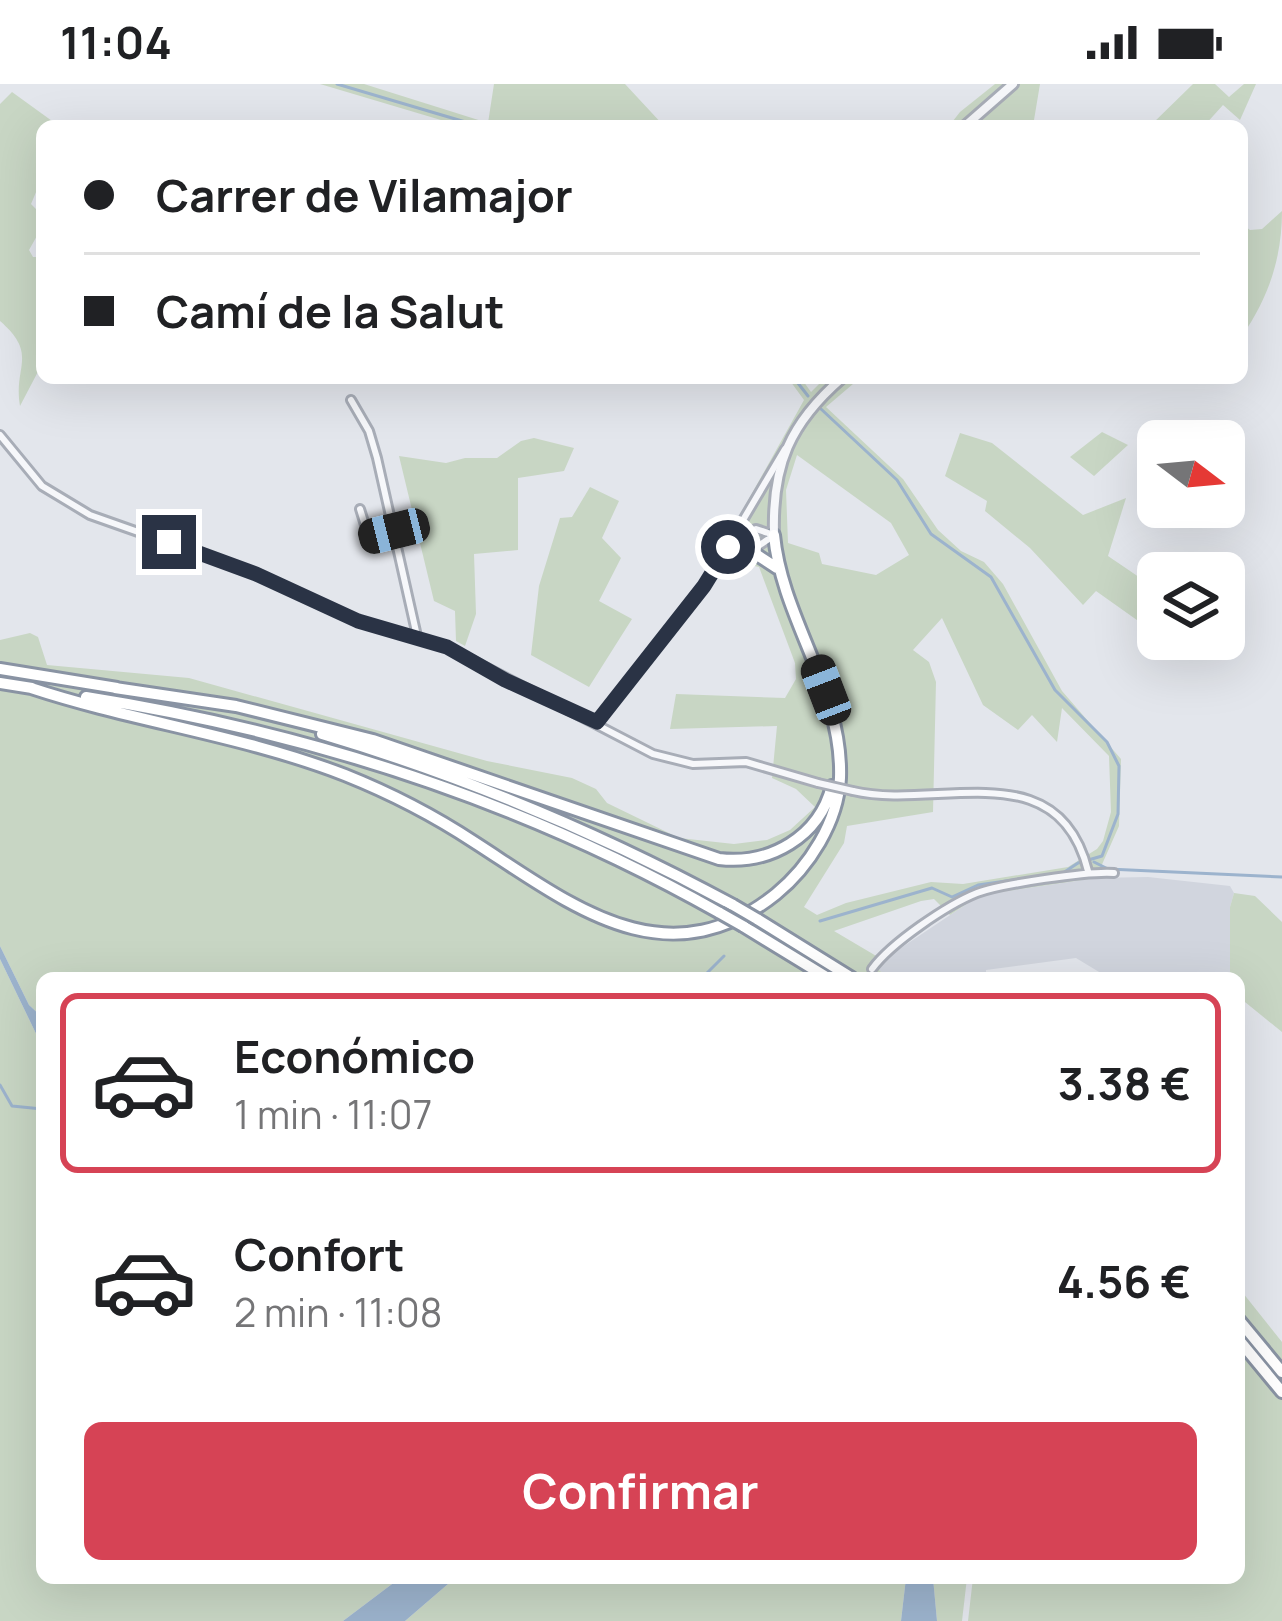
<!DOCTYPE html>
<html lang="es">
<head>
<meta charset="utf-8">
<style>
	body { margin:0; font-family:Manrope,sans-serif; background:#f6f6f6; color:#202124; height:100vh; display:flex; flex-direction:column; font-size:45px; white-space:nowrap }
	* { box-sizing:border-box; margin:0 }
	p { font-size:39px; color:#757577 }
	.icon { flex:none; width:66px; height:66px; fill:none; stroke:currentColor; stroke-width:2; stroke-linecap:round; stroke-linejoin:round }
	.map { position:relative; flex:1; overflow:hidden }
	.sheet { position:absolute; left:36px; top:888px; width:1209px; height:612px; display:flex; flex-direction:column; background:#fff; border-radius:18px; box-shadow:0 12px 48px #0002 }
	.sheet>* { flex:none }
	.top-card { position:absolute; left:36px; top:36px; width:1212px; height:264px; border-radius:18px; box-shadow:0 12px 48px #0002; display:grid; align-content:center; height:264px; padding:0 48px; background:#fff }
	.needle { width:78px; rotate:106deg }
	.fabs { position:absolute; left:1137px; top:336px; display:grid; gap:24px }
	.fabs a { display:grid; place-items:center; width:108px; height:108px; border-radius:18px; background:#fff; box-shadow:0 12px 48px #0002; font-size:60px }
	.end { position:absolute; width:54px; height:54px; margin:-27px; border:15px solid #2a3345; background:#fff; box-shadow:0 0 0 6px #fff }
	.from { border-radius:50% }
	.car { position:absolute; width:36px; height:72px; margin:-36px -18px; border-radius:15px; box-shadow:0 0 9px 3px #0007; background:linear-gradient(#222 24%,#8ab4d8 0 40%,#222 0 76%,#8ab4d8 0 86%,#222 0) }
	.top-card b { display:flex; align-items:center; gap:42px; height:114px; font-size:45px }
	.top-card b+b { border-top:3px solid #e0e0e0 }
	.top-card i { width:30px; height:30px; background:#202124 }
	ul { padding:21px 0 0; list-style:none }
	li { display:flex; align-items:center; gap:36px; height:180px; margin:0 24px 18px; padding:0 24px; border:6px solid transparent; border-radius:18px }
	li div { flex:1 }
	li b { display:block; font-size:45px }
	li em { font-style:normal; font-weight:700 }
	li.on { border-color:#d64355 }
	li>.icon { width:108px; height:108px; stroke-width:1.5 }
	.button { display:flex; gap:24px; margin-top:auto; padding:24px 48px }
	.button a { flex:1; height:138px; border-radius:18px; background:#d64355; color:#fff; font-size:48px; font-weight:700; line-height:138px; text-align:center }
	.status { display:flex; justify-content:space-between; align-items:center; height:84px; padding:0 60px; background:#fff; direction:ltr }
	.status svg { height:33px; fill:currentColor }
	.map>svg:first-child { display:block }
</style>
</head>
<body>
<div class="status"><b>11:04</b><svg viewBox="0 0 49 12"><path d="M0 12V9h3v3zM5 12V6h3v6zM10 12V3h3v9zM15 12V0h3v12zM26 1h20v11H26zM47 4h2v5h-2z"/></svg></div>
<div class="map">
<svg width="1282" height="1537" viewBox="0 0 1282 1537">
	<rect width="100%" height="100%" fill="#e3e6ec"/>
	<path fill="#d1d5de" d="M 1148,793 L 1230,802 L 1234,809 L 1230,823 L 1230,894 L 1109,894 L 1076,874 L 986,886 L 986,894 L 888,894 L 879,886 L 883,876 L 980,811 L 1096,794 Z"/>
	<path fill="#c8d6c4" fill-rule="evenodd" d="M 320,0 L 364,0 L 488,39 L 494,0 L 625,0 L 664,42 L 461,42 Z
		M 995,0 L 1040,0 L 1033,42 L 949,42 L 960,28 Z
		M 1193,0 L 1215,0 L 1229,13 L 1244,0 L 1256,0 L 1240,36 L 1223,21 L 1204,42 L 1150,42 Z
		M 12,8 L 59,42 L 42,42 L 42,94 L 31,120 L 42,131 L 42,143 L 29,166 L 33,173 L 42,173 L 42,280 L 20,322 C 13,282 39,271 0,237 L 0,20 Z
		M 1282,127 C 1282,173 1269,213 1242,252 L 1242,140 L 1250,146 L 1262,145 Z
		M 788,294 L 801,294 L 811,308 L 825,294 L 860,294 L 826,323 L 903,395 L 938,446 L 961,467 L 984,478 L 1003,500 L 1062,607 L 1121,675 L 1119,742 L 1096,794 L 980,811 L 950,831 L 934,815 L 921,817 L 834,847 L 883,876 L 879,886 L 888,894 L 42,894 L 42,933 L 29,921 L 0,862 L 0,556 L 30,549 L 38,553 L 47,581 L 189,594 L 487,677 L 572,694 L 596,705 L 607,719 L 679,754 L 734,760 L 767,756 L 790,746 L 815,723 L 796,705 L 772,694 L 777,642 L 670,645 L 676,610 L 785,614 L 796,595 L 795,579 L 759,483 L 750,481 L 727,490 L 711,483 L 804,316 ZM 797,371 L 891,439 L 909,471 L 876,491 L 822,480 L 819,469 L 788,459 L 786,406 ZM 942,534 L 983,621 L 1018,646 L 1032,631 L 1057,658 L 1062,624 L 1109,672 L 1111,728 L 1103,757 L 1097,765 L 1068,783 L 963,800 L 931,798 L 846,819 L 817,831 L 804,823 L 844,759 L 847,742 L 933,728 L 936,598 L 929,578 L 913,566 Z
		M 1102,348 L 1128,361 L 1094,392 L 1070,373 Z
		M 960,349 L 992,359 L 1083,431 L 1126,414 L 1108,472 L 1158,506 L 1158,551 L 1096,507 L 1083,521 L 1030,464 L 985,427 L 987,417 L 945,392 Z
		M 534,354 L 574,364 L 564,387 L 518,394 L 518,466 L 474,470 L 476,530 L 465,562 L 456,557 L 455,527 L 434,517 L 399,372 L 446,379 L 465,374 L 497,374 L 521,357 Z
		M 590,403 L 619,417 L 602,454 L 621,474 L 599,517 L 632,535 L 589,603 L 531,571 L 539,502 L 560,434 L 572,433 Z
		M 1234,809 L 1255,812 L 1282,838 L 1282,948 L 1240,914 L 1239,894 L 1230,894 L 1230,823 Z
		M 0,875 L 42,962 L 42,1494 L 400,1494 L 343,1537 L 0,1537 Z
		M 1239,1204 L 1282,1258 L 1282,1537 L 968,1537 L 973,1494 L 1239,1494 L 1239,1289 L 1244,1284 L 1239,1278 Z
		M 455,1494 L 906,1494 L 901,1537 L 405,1537 Z
		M 933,1494 L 967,1494 L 962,1537 L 937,1537 Z"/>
	<path fill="#9cb3cd" d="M 0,862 L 29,921 L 42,933 L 41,937 L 36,935 L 42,949 L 42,962 L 0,875 Z
		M 400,1494 L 455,1494 L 405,1537 L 343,1537 Z
		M 906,1494 L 933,1494 L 937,1537 L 901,1537 Z"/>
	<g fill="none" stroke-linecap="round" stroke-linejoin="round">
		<path stroke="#9cb3cd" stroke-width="3" d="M 337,0 L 479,42
			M 794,294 L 808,312
			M 1094,778 L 1108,785 L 1282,793
			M 820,837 L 932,804 L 952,813 L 978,801 L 1063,789 L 1078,779 L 1102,772 L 1118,730 L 1119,682 L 1107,658 L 1055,606 L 991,493 L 931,450 L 897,396 L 821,325
			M 702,894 L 724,872
			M 0,1001 L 12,1022 L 42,1025"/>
		<g stroke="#a8adb7" stroke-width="12">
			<path id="minor" d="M 351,316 L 369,347 L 377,374 L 417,552
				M 0,351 L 42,402 L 90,431 L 257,490 L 358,537 L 447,563 L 653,670 L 693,680 L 746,678 L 818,699
				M 360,425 L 369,454 L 394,447
				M 738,451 L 756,445 L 774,451
				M 722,477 L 751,467 L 773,452
				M 597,638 L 704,502 L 785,365
				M 853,707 C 937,727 1058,666 1088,787
				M 872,885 C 891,859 947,821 977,809 C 1001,800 1089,787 1114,789"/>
		</g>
		<g stroke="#a8adb7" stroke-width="14">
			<path id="tertiary" d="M 965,42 L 1013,0
				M 774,450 C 772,381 790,339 842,294"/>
		</g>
		<g stroke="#8993a3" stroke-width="16">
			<path id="motorway" d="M 751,467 L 777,484
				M 0,585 L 117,604
				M 0,599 L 32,604
				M 31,604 C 134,638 242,651 345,691 C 390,709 433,731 474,758 C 569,819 665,899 776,810 C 809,783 838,738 840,694 C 843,606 782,536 774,451
				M 115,604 L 236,622 L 373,656 L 719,775 C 770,781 819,753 832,702
				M 86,613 C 308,648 524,718 720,829
				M 322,650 C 466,693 602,750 733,821
				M 757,835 L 852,894
				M 743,842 L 828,894
				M 1239,1236 L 1282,1288
				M 1239,1256 L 1282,1308"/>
		</g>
		<use href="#minor" stroke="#f6f7fa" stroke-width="6"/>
		<use href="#tertiary" stroke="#f6f7fa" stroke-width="8"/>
		<use href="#motorway" stroke="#fff" stroke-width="10"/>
		<g stroke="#a8adb7" stroke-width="12" stroke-linecap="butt">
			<path id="minor-bridge" d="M 818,699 L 853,707"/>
		</g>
		<g stroke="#8993a3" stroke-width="16" stroke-linecap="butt">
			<path id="motorway-bridge" d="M 733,821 L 757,835
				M 720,829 L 743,842"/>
		</g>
		<use href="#minor-bridge" stroke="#f6f7fa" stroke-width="6"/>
		<use href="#motorway-bridge" stroke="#fff" stroke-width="10"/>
	</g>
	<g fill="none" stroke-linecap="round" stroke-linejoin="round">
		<path stroke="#2a3345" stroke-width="15" d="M 169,458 L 256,490 L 358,537 L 447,563 L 505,596 L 597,638 L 704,502 L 728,463"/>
	</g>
</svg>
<div class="fabs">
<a><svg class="needle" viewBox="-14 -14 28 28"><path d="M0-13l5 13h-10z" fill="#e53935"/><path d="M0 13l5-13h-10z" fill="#757577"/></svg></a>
<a><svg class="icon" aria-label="layers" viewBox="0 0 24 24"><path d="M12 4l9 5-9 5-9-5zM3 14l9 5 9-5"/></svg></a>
</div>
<i class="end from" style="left:728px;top:463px"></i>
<i class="end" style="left:169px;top:458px"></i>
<i class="car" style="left:394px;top:447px;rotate:256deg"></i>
<i class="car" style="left:826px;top:606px;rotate:339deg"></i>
<div class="top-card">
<b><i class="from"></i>Carrer de Vilamajor</b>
<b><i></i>Camí de la Salut</b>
</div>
<section class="sheet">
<ul>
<li class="on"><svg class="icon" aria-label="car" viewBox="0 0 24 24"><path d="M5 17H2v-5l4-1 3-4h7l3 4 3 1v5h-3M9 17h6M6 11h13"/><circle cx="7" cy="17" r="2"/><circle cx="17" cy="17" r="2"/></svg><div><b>Económico</b><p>1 min · 11:07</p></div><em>3.38 €</em></li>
<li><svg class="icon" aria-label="car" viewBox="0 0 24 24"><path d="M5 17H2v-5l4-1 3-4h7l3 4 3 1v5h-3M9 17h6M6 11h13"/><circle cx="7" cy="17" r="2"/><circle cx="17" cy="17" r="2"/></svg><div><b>Confort</b><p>2 min · 11:08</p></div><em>4.56 €</em></li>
</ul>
<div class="button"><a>Confirmar</a></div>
</section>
</div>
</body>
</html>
